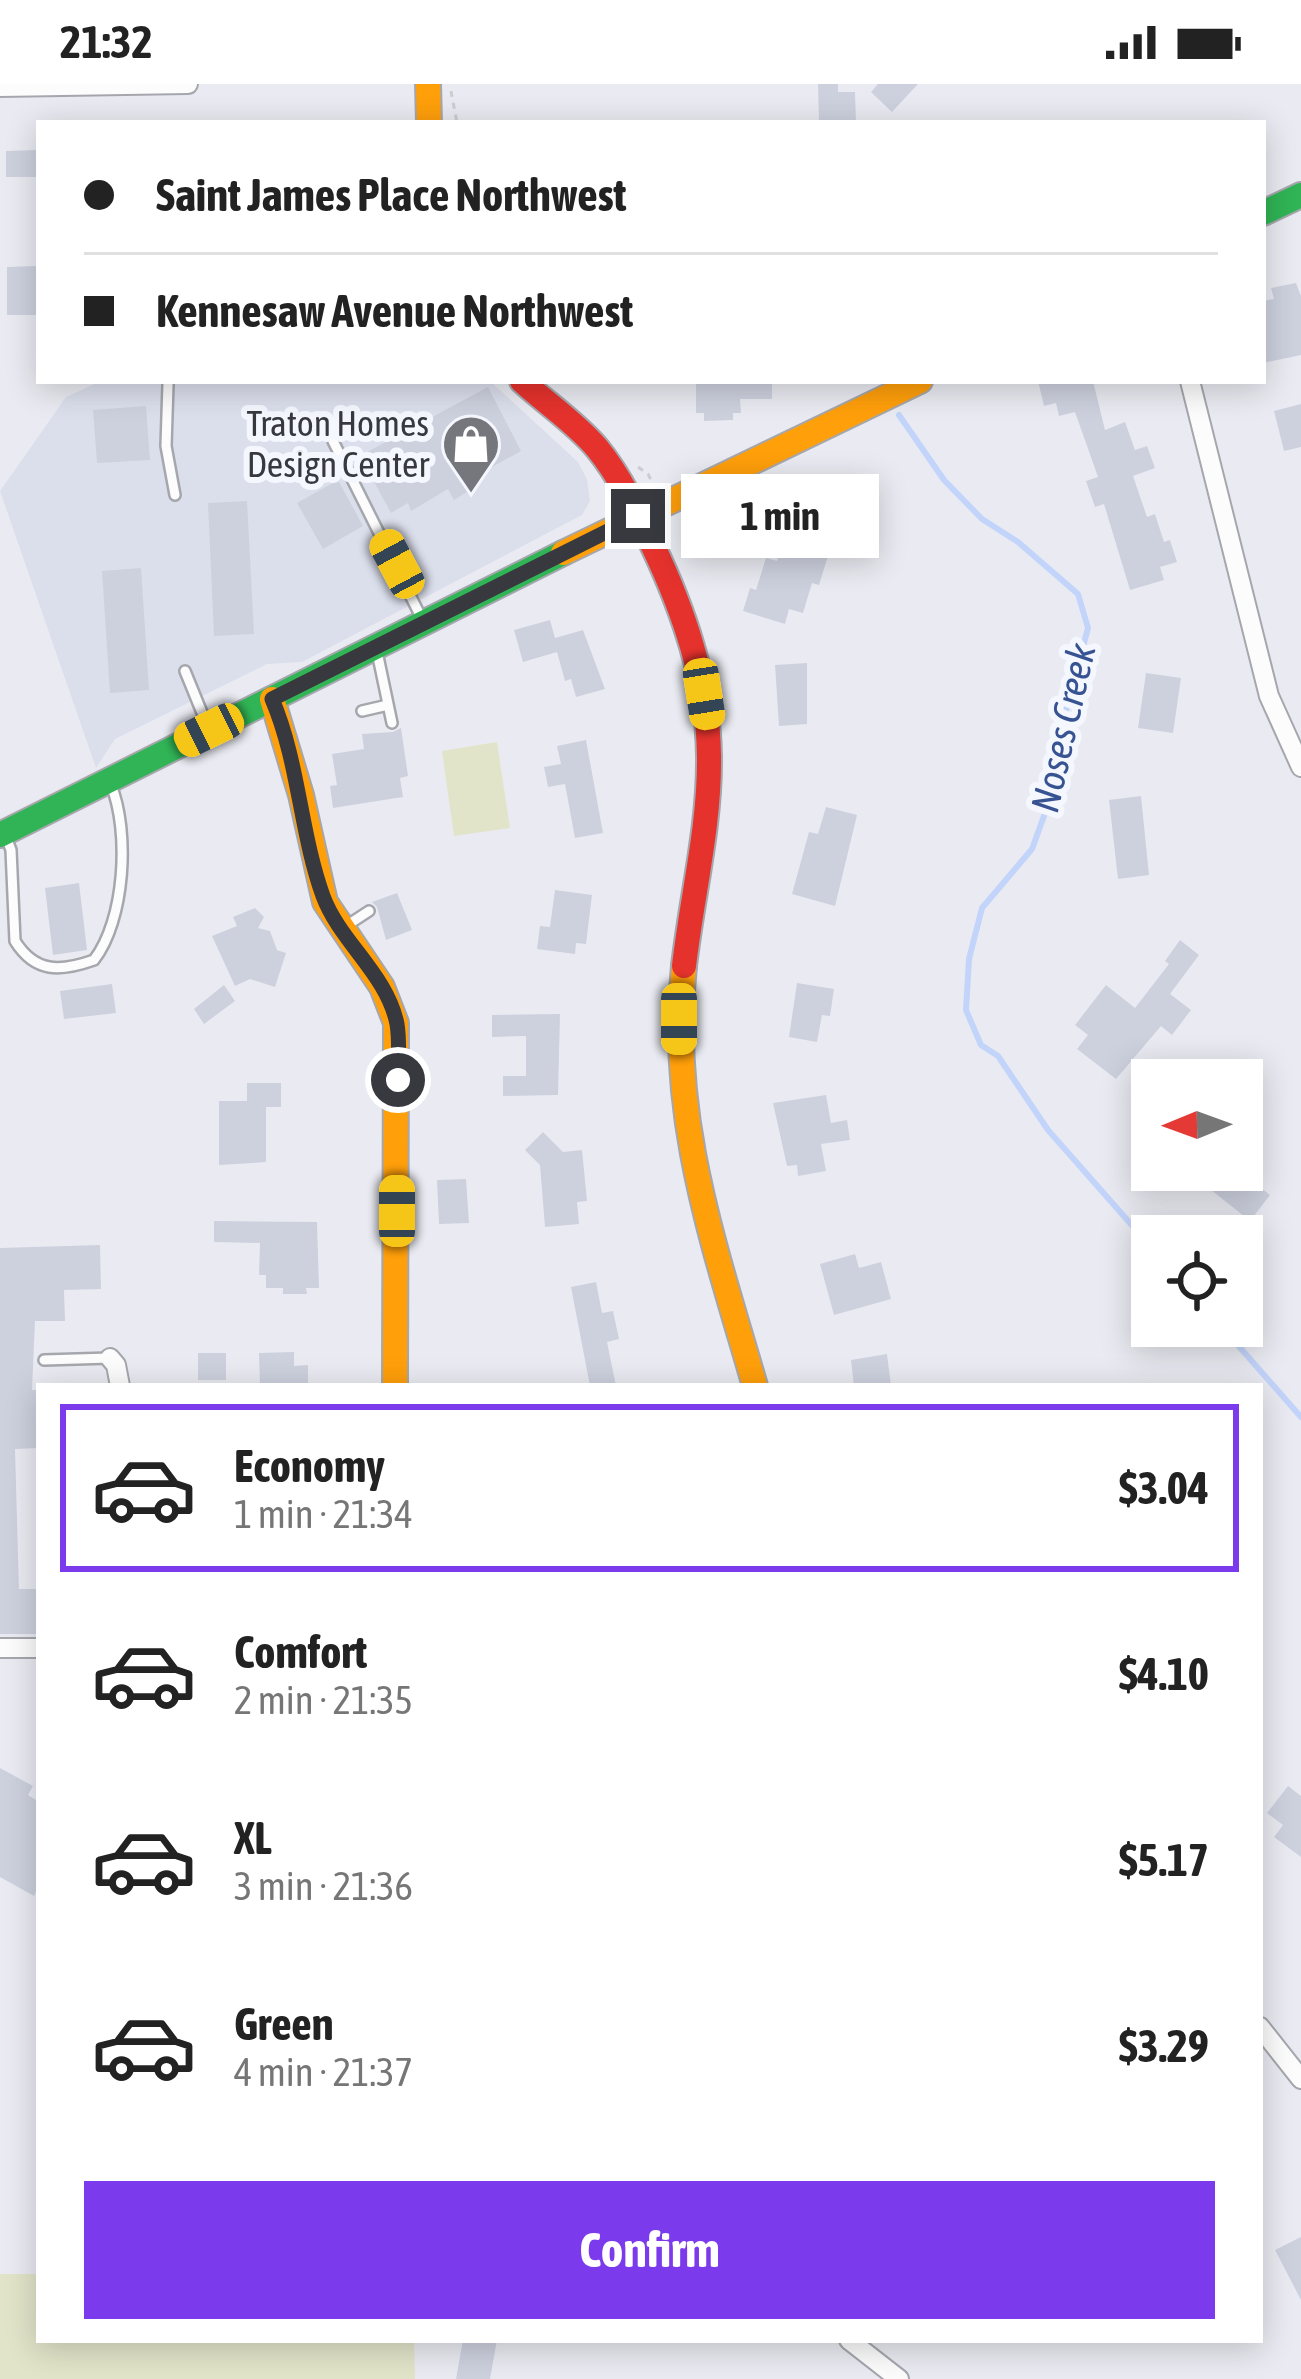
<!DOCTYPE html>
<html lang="en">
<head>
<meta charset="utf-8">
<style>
	body { margin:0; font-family:"Asap Condensed",sans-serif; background:#f6f6f6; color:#222; height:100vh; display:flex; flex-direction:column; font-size:45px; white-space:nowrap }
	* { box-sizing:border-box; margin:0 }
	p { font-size:39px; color:#767676 }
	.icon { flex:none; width:66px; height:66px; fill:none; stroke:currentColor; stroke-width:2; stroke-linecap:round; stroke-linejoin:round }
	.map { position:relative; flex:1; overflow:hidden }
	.sheet { position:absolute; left:36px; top:1299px; width:1227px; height:960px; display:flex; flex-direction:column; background:#fff; border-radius:0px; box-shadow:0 6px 30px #0003 }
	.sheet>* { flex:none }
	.top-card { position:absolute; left:36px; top:36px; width:1230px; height:264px; border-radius:0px; box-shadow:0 6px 30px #0003; display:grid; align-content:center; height:264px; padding:0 48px; background:#fff }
	.needle { width:78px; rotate:269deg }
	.controls { position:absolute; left:1131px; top:975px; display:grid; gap:24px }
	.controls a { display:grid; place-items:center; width:132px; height:132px; border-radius:0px; background:#fff; box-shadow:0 6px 30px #0003; font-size:60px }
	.end { position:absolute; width:54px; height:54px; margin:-27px; border:15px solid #38393e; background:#fff; box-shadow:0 0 0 6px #fff }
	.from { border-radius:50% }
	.bubble { position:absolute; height:84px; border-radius:0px; background:#fff; box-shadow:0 6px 30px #0003; font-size:39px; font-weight:700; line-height:84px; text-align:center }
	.car { position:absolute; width:36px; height:72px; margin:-36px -18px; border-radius:15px; box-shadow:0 0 9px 3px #0007; background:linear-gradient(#f5c518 24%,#345 0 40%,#f5c518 0 76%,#345 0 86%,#f5c518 0) }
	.top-card b { display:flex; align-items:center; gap:42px; height:114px; font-size:45px }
	.top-card b+b { border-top:3px solid #e0e0e0 }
	.top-card i { width:30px; height:30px; background:#222 }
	ul { padding:21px 0 0; list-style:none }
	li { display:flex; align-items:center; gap:36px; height:168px; margin:0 24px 18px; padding:0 24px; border:6px solid transparent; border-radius:0px }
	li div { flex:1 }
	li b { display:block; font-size:45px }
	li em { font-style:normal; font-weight:700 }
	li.selected { border-color:#7c3aed }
	li>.icon { width:108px; height:108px; stroke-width:1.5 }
	.cta { display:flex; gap:24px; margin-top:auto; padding:24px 48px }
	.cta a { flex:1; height:138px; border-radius:0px; background:#7c3aed; color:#fff; font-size:48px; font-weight:700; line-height:138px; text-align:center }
	.status { display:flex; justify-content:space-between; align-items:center; height:84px; padding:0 60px; background:#fff; direction:ltr }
	.status svg { height:33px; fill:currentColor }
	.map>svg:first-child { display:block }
</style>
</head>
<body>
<div class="status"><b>21:32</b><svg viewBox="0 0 49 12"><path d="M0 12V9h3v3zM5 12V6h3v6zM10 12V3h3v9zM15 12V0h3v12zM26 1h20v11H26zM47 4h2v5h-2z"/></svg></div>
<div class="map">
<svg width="1301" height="2295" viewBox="0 0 1301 2295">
	<rect width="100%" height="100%" fill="#eaebf2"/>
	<path fill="#dbdfec" d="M 101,297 L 490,297 L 578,378 L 587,395 L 590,417 L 582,431 L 302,578 L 267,580 L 115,655 L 96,684 L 0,407 L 66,313 Z"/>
	<path fill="#e2e4c9" d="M 497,658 L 510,744 L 454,752 L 442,667 Z
		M 0,2190 L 39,2190 L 39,2256 L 414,2256 L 415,2295 L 0,2295 Z"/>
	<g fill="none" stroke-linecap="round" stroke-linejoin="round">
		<path stroke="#c3d4fa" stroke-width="6" d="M 899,331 L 944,396 L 982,435 L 1018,458 L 1078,510 L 1088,544 L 1058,657 L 1053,707 L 1032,765 L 982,824 L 969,875 L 966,926 L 981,961 L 998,972 L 1048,1046 L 1152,1164
			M 1221,1242 L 1301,1333"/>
	</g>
	<path fill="#cdd1de" d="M 818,0 L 838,0 L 838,8 L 855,8 L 856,39 L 819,39 Z
		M 878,0 L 918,0 L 892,28 L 871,8 Z
		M 39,66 L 39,93 L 6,93 L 6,67 Z
		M 37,182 L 37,231 L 7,231 L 7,183 Z
		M 1296,199 L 1301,212 L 1301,271 L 1263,279 L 1263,217 L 1274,215 L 1271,204 Z
		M 696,297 L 772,297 L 772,315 L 740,315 L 741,329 L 733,329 L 733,336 L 704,337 L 704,329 L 696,329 Z
		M 1038,297 L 1093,297 L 1105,346 L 1125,338 L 1135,366 L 1147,362 L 1155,384 L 1133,392 L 1147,433 L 1155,430 L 1164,458 L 1170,456 L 1177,478 L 1160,483 L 1164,496 L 1130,506 L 1104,420 L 1095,423 L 1086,397 L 1098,393 L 1075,328 L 1059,332 L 1056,319 L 1044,322 Z
		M 488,303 L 521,367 L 465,398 L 467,408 L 454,416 L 448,405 L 411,427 L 408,419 L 391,429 L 360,372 Z
		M 1301,320 L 1301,363 L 1284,367 L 1274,327 Z
		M 146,322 L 150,376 L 97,379 L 93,326 Z
		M 338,396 L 363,442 L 323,465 L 297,419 Z
		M 247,417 L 254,550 L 214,552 L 208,419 Z
		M 783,457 L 828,472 L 819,501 L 812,499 L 803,529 L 789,525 L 785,540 L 743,527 L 750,504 L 756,506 L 766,474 L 777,477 Z
		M 141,484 L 149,606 L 110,609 L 102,487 Z
		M 550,536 L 555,554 L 583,546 L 605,605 L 576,613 L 571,595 L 565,597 L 557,568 L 523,578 L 514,546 Z
		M 807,579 L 807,640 L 779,642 L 775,581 Z
		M 1146,589 L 1181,594 L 1173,649 L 1138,644 Z
		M 401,644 L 408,692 L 400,694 L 403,713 L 333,724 L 330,702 L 337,701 L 332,670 L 364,665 L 362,650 L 393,648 Z
		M 586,656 L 603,749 L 575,754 L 565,700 L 548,703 L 544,683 L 561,680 L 557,662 Z
		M 1141,712 L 1149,791 L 1118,795 L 1109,716 Z
		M 826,723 L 857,731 L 835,822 L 792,810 L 809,748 L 818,750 Z
		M 79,799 L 87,866 L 53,871 L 45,804 Z
		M 555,806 L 592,811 L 586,860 L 576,859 L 575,870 L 537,865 L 540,842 L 550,843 Z
		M 397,809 L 412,846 L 386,856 L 377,823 L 372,818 Z
		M 255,824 L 264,833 L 258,844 L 270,847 L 277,866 L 286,869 L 275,903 L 250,895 L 235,902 L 212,852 L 237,842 L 233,833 Z
		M 1180,856 L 1199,871 L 1170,910 L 1191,926 L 1172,951 L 1161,942 L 1116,995 L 1077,965 L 1088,951 L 1075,941 L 1106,901 L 1135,924 L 1169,880 L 1165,877 Z
		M 797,899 L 834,905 L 830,932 L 822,931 L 817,958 L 789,953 Z
		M 112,900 L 116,929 L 64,935 L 60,907 Z
		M 224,901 L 235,917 L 204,940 L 194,925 Z
		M 560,930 L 558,1011 L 503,1012 L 503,992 L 526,992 L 526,952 L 492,953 L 492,931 Z
		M 247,999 L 281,999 L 281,1023 L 266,1023 L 266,1078 L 219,1081 L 219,1017 L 247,1017 Z
		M 826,1011 L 831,1039 L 847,1036 L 850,1056 L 821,1060 L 826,1087 L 798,1092 L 797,1081 L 787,1082 L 773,1019 Z
		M 543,1048 L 563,1068 L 582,1066 L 587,1117 L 577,1118 L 579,1140 L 545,1143 L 540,1081 L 525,1066 Z
		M 1186,1086 L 1239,1086 L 1270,1111 L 1250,1137 Z
		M 466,1095 L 469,1139 L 439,1140 L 437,1096 Z
		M 214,1137 L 317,1138 L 319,1204 L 306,1204 L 307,1210 L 283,1210 L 283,1204 L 266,1204 L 266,1191 L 259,1191 L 260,1159 L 214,1158 Z
		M 100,1161 L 101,1205 L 64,1206 L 65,1237 L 35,1237 L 32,1306 L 39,1306 L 39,1364 L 15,1365 L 19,1505 L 39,1505 L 39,1550 L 0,1550 L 0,1164 Z
		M 855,1170 L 859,1184 L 881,1178 L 891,1215 L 834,1231 L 820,1180 Z
		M 596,1198 L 602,1229 L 613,1227 L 619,1255 L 607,1258 L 616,1302 L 590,1302 L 571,1203 Z
		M 294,1268 L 294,1282 L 308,1281 L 308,1302 L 260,1302 L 259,1269 Z
		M 198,1269 L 226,1269 L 226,1296 L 198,1296 Z
		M 887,1270 L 891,1302 L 854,1302 L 851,1276 Z
		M 0,1684 L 33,1702 L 28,1711 L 39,1718 L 39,1802 L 34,1812 L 0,1793 Z
		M 1288,1702 L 1301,1712 L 1301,1773 L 1274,1753 L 1283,1741 L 1267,1729 Z
		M 1301,2153 L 1301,2216 L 1275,2166 Z
		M 463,2256 L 497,2256 L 490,2295 L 456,2295 Z"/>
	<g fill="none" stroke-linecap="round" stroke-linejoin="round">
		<g stroke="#a6a7ad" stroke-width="14">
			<path id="lane" d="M 168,300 L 166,362 L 175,411
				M 333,357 L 423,537
				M 376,563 L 392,639
				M 185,587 L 207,641
				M 362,627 L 388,621
				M 6,753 L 11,766 L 15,857 C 35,889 60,888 94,876 C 125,836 130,748 111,701
				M 343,844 L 369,827
				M 44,1276 L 110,1274"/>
		</g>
		<g stroke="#a6a7ad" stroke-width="22">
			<path id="street" d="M 0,3 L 188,0
				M 1190,297 L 1269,612 L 1301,683
				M 110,1274 L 116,1281 L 120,1302
				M 0,1564 L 39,1564
				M 1260,1943 L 1301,1995
				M 849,2256 L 899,2295"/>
		</g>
		<g stroke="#a6a7ad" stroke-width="28">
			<path id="fast" d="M 1263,129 L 1301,111
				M 0,751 L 563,469"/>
		</g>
		<g stroke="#a6a7ad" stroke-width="28">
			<path id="slow" d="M 428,0 L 429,39
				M 563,469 L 920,297
				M 272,615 L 301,711 L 325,818 L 382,903 L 396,939 L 395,1302
				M 684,882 C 668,1033 714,1160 755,1302"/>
		</g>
		<g stroke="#a6a7ad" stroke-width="28">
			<path id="jam" d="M 522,297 C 547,320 576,339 597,364 C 620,392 637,428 652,460 C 684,527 708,597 709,672 C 710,742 692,812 684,882"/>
		</g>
		<path stroke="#cdcdcf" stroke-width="3" stroke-dasharray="6 6" stroke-linecap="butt" d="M 451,7 L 457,39
			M 638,383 L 648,390 L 654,402"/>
		<use href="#lane" stroke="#fcfcfd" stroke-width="9"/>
		<use href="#street" stroke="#fcfcfd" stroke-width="18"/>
		<use href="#fast" stroke="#30b455" stroke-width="24"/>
		<use href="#slow" stroke="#ff9f0a" stroke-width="24"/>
		<use href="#jam" stroke="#e5322d" stroke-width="24"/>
	</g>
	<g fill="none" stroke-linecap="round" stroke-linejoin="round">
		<path stroke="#38393e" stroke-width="15" d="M 398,996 C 398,978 400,958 397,940 C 387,890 340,858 323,812 C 300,748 299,678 272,615 L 638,432"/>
	</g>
	<defs>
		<g id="shop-pin" transform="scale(3)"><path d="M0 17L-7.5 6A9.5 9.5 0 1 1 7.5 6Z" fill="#76777d" stroke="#f4f7fe"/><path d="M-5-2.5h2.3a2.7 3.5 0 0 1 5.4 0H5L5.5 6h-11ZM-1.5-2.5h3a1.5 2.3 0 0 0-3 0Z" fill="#fff"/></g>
	</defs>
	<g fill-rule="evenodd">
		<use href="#shop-pin" x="471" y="360"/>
	</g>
	<g text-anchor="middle" stroke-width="12" stroke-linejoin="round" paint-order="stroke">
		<g font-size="36" fill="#38393e" stroke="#f4f7fe" text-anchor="end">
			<text x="429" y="352">Traton Homes<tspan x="429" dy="41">Design Center</tspan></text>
		</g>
		<g font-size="39" font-style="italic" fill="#385391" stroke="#f4f7fe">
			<text transform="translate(1063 644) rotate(-77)" y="14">Noses Creek</text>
		</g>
	</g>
</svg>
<div class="controls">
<a><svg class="needle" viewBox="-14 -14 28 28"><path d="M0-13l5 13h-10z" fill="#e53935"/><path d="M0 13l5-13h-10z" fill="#767676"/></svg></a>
<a><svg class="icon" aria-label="locate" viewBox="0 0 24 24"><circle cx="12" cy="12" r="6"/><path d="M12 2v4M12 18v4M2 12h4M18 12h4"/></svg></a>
</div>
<i class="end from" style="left:398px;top:996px"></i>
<i class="end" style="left:638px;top:432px"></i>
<div class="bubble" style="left:681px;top:390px;width:198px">1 min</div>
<i class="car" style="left:397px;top:480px;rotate:332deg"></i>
<i class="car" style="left:704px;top:610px;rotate:171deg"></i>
<i class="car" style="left:209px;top:646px;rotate:244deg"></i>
<i class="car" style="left:679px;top:935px;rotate:180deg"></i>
<i class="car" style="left:397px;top:1127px;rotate:0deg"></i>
<div class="top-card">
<b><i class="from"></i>Saint James Place Northwest</b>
<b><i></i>Kennesaw Avenue Northwest</b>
</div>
<section class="sheet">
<ul>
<li class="selected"><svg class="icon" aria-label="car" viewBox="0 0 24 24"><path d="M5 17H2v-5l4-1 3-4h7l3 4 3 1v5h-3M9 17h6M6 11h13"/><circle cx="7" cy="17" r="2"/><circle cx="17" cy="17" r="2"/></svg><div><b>Economy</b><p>1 min · 21:34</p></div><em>$3.04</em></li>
<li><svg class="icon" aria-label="car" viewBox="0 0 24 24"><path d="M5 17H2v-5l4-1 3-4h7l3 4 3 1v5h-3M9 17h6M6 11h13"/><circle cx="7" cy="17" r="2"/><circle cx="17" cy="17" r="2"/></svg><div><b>Comfort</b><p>2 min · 21:35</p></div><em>$4.10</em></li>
<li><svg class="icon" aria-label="car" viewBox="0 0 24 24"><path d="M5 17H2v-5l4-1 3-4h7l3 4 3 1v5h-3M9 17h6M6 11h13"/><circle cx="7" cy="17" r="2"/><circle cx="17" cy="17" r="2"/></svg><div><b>XL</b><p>3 min · 21:36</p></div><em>$5.17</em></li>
<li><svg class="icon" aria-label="car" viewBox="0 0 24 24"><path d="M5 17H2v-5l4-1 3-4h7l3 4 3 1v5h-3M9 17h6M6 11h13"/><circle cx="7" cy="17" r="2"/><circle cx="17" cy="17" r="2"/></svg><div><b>Green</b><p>4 min · 21:37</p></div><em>$3.29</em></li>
</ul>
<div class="cta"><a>Confirm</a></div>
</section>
</div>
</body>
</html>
